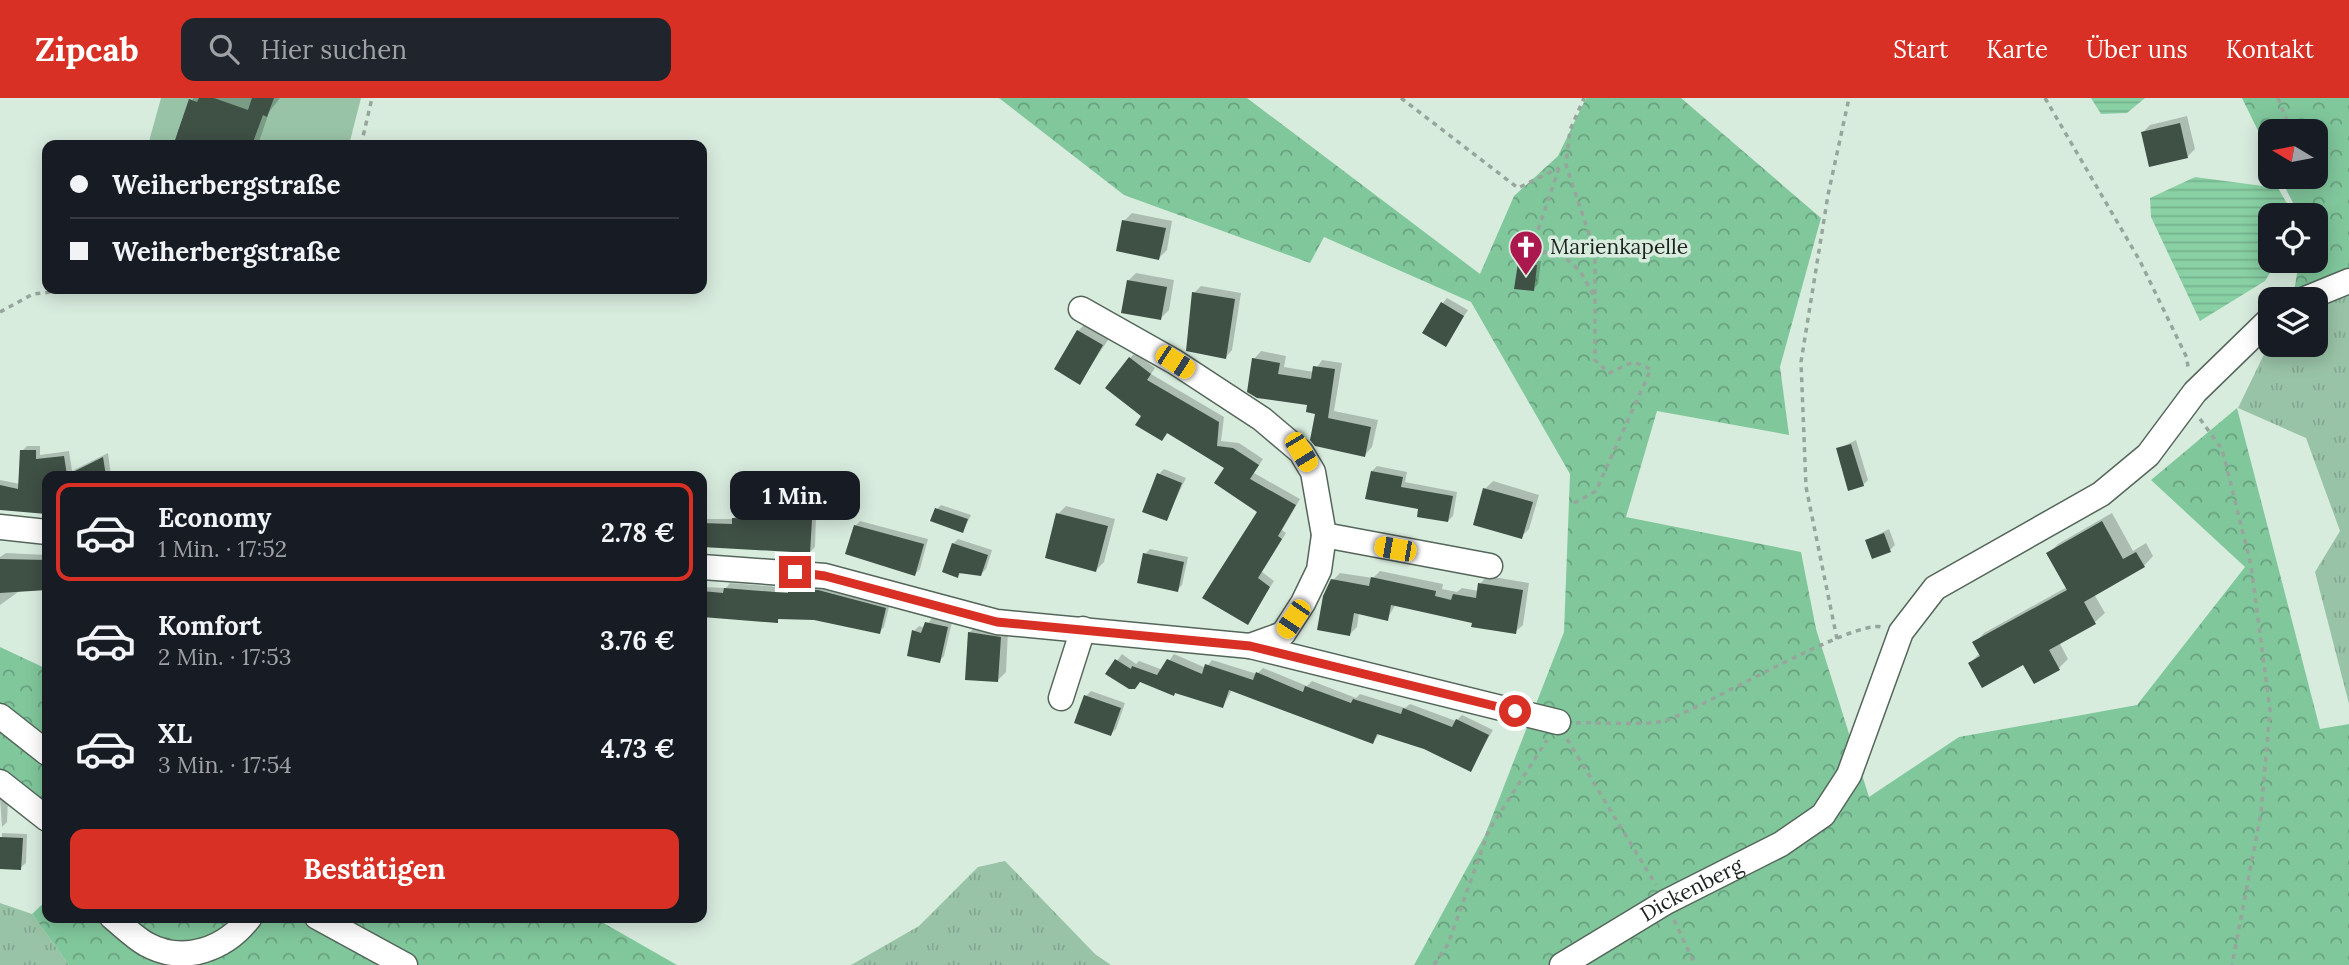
<!DOCTYPE html>
<html lang="de">
<head>
<meta charset="utf-8">
<style>
	body { margin:0; font-family:Lora,serif; background:#20242c; color:#f1f3f6; height:100vh; display:flex; flex-direction:column; font-size:26px; white-space:nowrap }
	* { box-sizing:border-box; margin:0 }
	p { font-size:23px; color:#9ea1a6 }
	.icon { flex:none; width:38px; height:38px; fill:none; stroke:currentColor; stroke-width:2; stroke-linecap:round; stroke-linejoin:round }
	.map { position:relative; flex:1; overflow:hidden }
	.panel { position:absolute; left:42px; top:373px; width:665px; height:452px; display:flex; flex-direction:column; background:#171b24; border-radius:14px; box-shadow:0 4px 18px #0003 }
	.panel>* { flex:none }
	.guide { position:absolute; left:42px; top:42px; width:665px; height:154px; border-radius:14px; box-shadow:0 4px 18px #0003; display:grid; align-content:center; height:154px; padding:0 28px; background:#171b24 }
	.needle { width:46px; rotate:280deg }
	.tools { position:absolute; left:2258px; top:21px; display:grid; gap:14px }
	.tools a { display:grid; place-items:center; width:70px; height:70px; border-radius:14px; background:#171b24; box-shadow:0 4px 18px #0003; font-size:35px }
	.end { position:absolute; width:32px; height:32px; margin:-16px; border:9px solid #d93025; background:#fff; box-shadow:0 0 0 4px #fff }
	.from { border-radius:50% }
	.bubble { position:absolute; height:49px; border-radius:14px; background:#171b24; box-shadow:0 4px 18px #0003; font-size:23px; font-weight:700; line-height:49px; text-align:center }
	.car { position:absolute; width:21px; height:42px; margin:-21px -10px; border-radius:9px; box-shadow:0 0 5px 2px #0007; background:linear-gradient(#f5c518 24%,#345 0 40%,#f5c518 0 76%,#345 0 86%,#f5c518 0) }
	.guide b { display:flex; align-items:center; gap:24px; height:66px; font-size:26px }
	.guide b+b { border-top:2px solid #363941 }
	.guide i { width:18px; height:18px; background:#f1f3f6 }
	ul { padding:12px 0 0; list-style:none }
	li { display:flex; align-items:center; gap:21px; height:98px; margin:0 14px 10px; padding:0 14px; border:4px solid transparent; border-radius:14px }
	li div { flex:1 }
	li b { display:block; font-size:26px }
	li em { font-style:normal; font-weight:700 }
	li.active { border-color:#d93025 }
	li>.icon { width:63px; height:63px; stroke-width:1.5 }
	.primary-button { display:flex; gap:14px; margin-top:auto; padding:14px 28px }
	.primary-button a { flex:1; height:80px; border-radius:14px; background:#d93025; color:#fff; font-size:28px; font-weight:700; line-height:80px; text-align:center }
	header { display:flex; align-items:center; gap:42px; box-sizing:border-box; height:98px; padding:0 35px; background:#d93025; color:#fff }
	header strong { font-size:33px }
	nav { display:flex; gap:38px; margin-inline-start:auto; font-size:24px }
	.search { width:490px; height:63px; background:#20242c; display:flex; align-items:center; gap:18px; box-sizing:border-box; padding:0 24px; border-radius:14px; color:#9ea1a6; font-size:26px }
	.map>svg:first-child { display:block }
</style>
</head>
<body>
<header>
<strong>Zipcab</strong>
<div class="search"><svg class="icon" aria-label="search" viewBox="0 0 24 24"><circle cx="10" cy="10" r="6"/><path d="M15 15l6 6"/></svg>Hier suchen</div>
<nav><a>Start</a><a>Karte</a><a>Über uns</a><a>Kontakt</a></nav>
</header>
<div class="map">
<svg width="2349" height="867" viewBox="0 0 2349 867">
	<defs>
		<pattern id="grass-tufts" width="24" height="20" patternUnits="userSpaceOnUse" patternTransform="scale(1.75)"><rect width="24" height="20" fill="#99c3a7"/><path d="M3 7l-1-3M5 7V3M7 7l1-3M15 17l-1-3M17 17v-4M19 17l1-3" fill="none" stroke="#83a78f"/></pattern>
		<pattern id="forest-crowns" width="20" height="18" patternUnits="userSpaceOnUse" patternTransform="scale(1.75)"><rect width="20" height="18" fill="#81c79c"/><path d="M2 6a3 3 0 1 1 6 0M12 15a3 3 0 1 1 6 0" fill="none" stroke="#69a17f"/></pattern>
		<pattern id="water-rules" width="6" height="5" patternUnits="userSpaceOnUse" patternTransform="scale(1.75)"><rect width="6" height="5" fill="#89d0a4"/><path d="M0 2.5h6" fill="none" stroke="#76b28d"/></pattern>
	</defs>
	<rect width="100%" height="100%" fill="#d8ecde"/>
	<path fill="url(#grass-tufts)" d="M 2349,182 L 2349,606 L 2315,474 L 2340,433 L 2306,340 L 2238,310 L 2270,244 L 2270,247 L 2315,247 L 2315,201 L 2290,201 L 2294,194 Z
		M 1005,763 L 1095,856 L 1111,867 L 851,867 L 919,828 L 978,769 Z
		M 0,805 L 32,816 L 69,867 L 0,867 Z"/>
	<path fill="url(#forest-crowns)" d="M 999,0 L 1247,0 L 1480,176 L 1514,98 L 1558,58 L 1586,0 L 1681,0 L 1821,120 L 1780,269 L 1789,337 L 1657,313 L 1626,419 L 1801,454 L 1816,531 L 1869,699 L 1959,639 L 2137,607 L 2245,469 L 2151,382 L 2237,310 L 2320,631 L 2349,626 L 2349,867 L 1414,867 L 1485,737 L 1564,534 L 1570,376 L 1471,204 L 1324,139 L 1310,165 L 1124,97 Z
		M 2242,0 L 2349,0 L 2349,176 L 2294,194 L 2299,163 L 2315,163 L 2315,117 L 2299,117 L 2280,79 L 2315,79 L 2315,33 L 2270,33 L 2270,57 Z
		M 0,549 L 47,571 L 47,712 L 0,675 Z
		M 47,802 L 47,819 L 593,819 L 677,867 L 69,867 L 32,816 Z"/>
	<path fill="#99c3a7" d="M 161,0 L 361,0 L 349,47 L 148,47 Z"/>
	<path fill="url(#water-rules)" d="M 2091,0 L 2145,0 L 2127,15 L 2101,16 Z
		M 2195,79 L 2278,90 L 2294,117 L 2270,117 L 2270,163 L 2277,163 L 2265,183 L 2200,223 L 2151,119 L 2150,100 Z"/>
	<path fill="#0003" d="M 193,0 L 280,0 L 269,14 L 258,47 L 184,47 Z
		M 2187,18 L 2195,51 L 2187,59 L 2142,35 L 2150,27 Z
		M 1132,115 L 1172,123 L 1167,152 L 1159,160 L 1124,123 Z
		M 1524,161 L 1541,163 L 1538,186 L 1533,191 L 1519,166 Z
		M 1136,175 L 1174,182 L 1169,212 L 1161,220 L 1128,183 Z
		M 1201,188 L 1241,195 L 1232,252 L 1226,259 L 1194,195 Z
		M 1447,200 L 1468,212 L 1445,247 L 1443,205 Z
		M 1086,225 L 1110,239 L 1080,284 L 1078,233 Z
		M 1261,253 L 1286,258 L 1284,269 L 1314,274 L 1322,262 L 1342,265 L 1334,313 L 1378,322 L 1372,349 L 1365,357 L 1254,261 Z
		M 1135,255 L 1155,270 L 1151,276 L 1224,319 L 1221,343 L 1239,345 L 1263,361 L 1254,375 L 1300,401 L 1282,432 L 1286,435 L 1262,474 L 1274,483 L 1247,525 L 1260,414 L 1226,370 L 1169,334 L 1162,341 L 1143,318 L 1130,260 Z
		M 1856,342 L 1868,382 L 1863,387 L 1838,351 Z
		M 27,348 L 40,348 L 40,357 L 69,353 L 72,373 L 108,355 L 111,378 L 47,378 L 47,413 L 0,406 L 0,382 L 20,386 L 22,353 Z
		M 1377,368 L 1407,374 L 1405,384 L 1457,394 L 1453,418 L 1448,423 L 1420,410 L 1372,373 Z
		M 1164,371 L 1186,380 L 1166,421 L 1159,376 Z
		M 1493,383 L 1539,397 L 1529,431 L 1521,439 L 1485,391 Z
		M 941,407 L 971,417 L 963,433 L 937,411 Z
		M 1066,408 L 1115,421 L 1104,464 L 1096,472 L 1058,416 Z
		M 739,415 L 816,417 L 815,449 L 810,454 L 702,448 L 702,421 L 733,421 Z
		M 2112,415 L 2133,453 L 2146,445 L 2153,458 L 2144,468 L 2094,496 L 2105,515 L 2095,524 L 2059,544 L 2068,561 L 2059,570 L 2024,564 L 1970,565 L 1980,555 L 1975,545 L 1984,535 L 2067,489 L 2048,456 L 2058,446 Z
		M 860,423 L 928,441 L 920,471 L 915,476 L 855,428 Z
		M 1889,431 L 1895,447 L 1890,452 L 1867,442 Z
		M 958,441 L 992,452 L 986,471 L 981,476 L 962,474 L 958,478 L 953,446 Z
		M 1150,451 L 1188,459 L 1182,487 L 1177,492 L 1145,456 Z
		M 6,455 L 47,457 L 47,490 L 21,492 L 0,507 L 0,459 Z
		M 1380,473 L 1443,486 L 1442,491 L 1457,494 L 1462,490 L 1479,493 L 1480,486 L 1487,478 L 1529,485 L 1523,527 L 1515,534 L 1396,506 L 1387,521 L 1359,515 L 1357,529 L 1349,537 L 1333,482 L 1340,475 L 1373,480 Z
		M 730,485 L 791,490 L 795,486 L 824,488 L 890,505 L 884,529 L 879,534 L 814,520 L 781,519 L 777,523 L 708,518 L 702,526 L 702,489 L 726,490 Z
		M 932,520 L 952,524 L 944,558 L 939,563 L 914,533 L 919,528 L 925,530 Z
		M 977,527 L 1008,532 L 1006,574 L 998,582 L 969,535 Z
		M 1122,556 L 1136,566 L 1139,563 L 1163,572 L 1174,556 L 1206,570 L 1212,562 L 1257,576 L 1263,570 L 1307,588 L 1312,583 L 1356,600 L 1360,596 L 1405,610 L 1410,606 L 1456,623 L 1462,617 L 1493,632 L 1470,672 L 1424,649 L 1380,635 L 1373,644 L 1232,592 L 1223,608 L 1141,582 L 1108,575 Z
		M 1091,593 L 1125,605 L 1116,631 L 1111,636 L 1086,598 Z
		M 0,700 L 8,701 L 7,724 L 2,729 Z
		M 2,735 L 27,736 L 26,765 L 20,770 L 0,769 Z"/>
	<path fill="#3f5045" d="M 199,0 L 214,0 L 248,12 L 252,0 L 274,0 L 267,19 L 263,17 L 252,47 L 191,47 L 175,42 L 189,1 L 197,4 Z
		M 2180,25 L 2188,60 L 2149,69 L 2141,34 Z
		M 1122,122 L 1166,130 L 1159,162 L 1116,153 Z
		M 1518,165 L 1537,167 L 1534,193 L 1514,191 Z
		M 1127,182 L 1167,189 L 1161,222 L 1121,215 Z
		M 1192,194 L 1235,201 L 1226,261 L 1186,253 Z
		M 1441,204 L 1464,218 L 1446,249 L 1422,235 Z
		M 1077,232 L 1103,247 L 1080,287 L 1054,271 Z
		M 1129,259 L 1151,276 L 1147,282 L 1219,324 L 1217,348 L 1233,350 L 1259,367 L 1250,381 L 1296,407 L 1278,438 L 1282,441 L 1258,480 L 1270,489 L 1248,527 L 1202,500 L 1257,414 L 1214,385 L 1224,370 L 1167,335 L 1162,343 L 1135,327 L 1141,318 L 1105,290 Z
		M 1252,260 L 1280,265 L 1278,276 L 1311,281 L 1313,268 L 1335,271 L 1328,320 L 1371,329 L 1365,359 L 1315,348 L 1310,342 L 1315,316 L 1306,314 L 1307,307 L 1257,300 L 1247,294 Z
		M 1851,346 L 1864,388 L 1848,393 L 1836,350 Z
		M 20,352 L 36,352 L 36,361 L 64,358 L 67,377 L 103,359 L 106,378 L 47,378 L 47,416 L 0,412 L 0,387 L 18,391 Z
		M 1371,373 L 1403,379 L 1401,389 L 1453,398 L 1448,424 L 1417,419 L 1418,411 L 1365,401 Z
		M 1157,375 L 1182,385 L 1167,423 L 1142,414 Z
		M 1483,390 L 1533,404 L 1522,441 L 1473,427 Z
		M 935,410 L 968,421 L 963,435 L 930,423 Z
		M 1056,415 L 1108,428 L 1096,474 L 1045,460 Z
		M 732,420 L 812,422 L 810,455 L 702,449 L 702,425 L 732,426 Z
		M 2102,423 L 2123,461 L 2136,454 L 2145,469 L 2084,504 L 2096,526 L 2049,552 L 2060,572 L 2034,586 L 2023,567 L 1982,590 L 1968,565 L 1980,558 L 1972,544 L 2067,492 L 2046,455 Z
		M 854,427 L 924,446 L 915,478 L 845,456 Z
		M 1884,435 L 1891,454 L 1872,461 L 1865,442 Z
		M 952,445 L 988,457 L 981,478 L 959,475 L 958,480 L 942,474 Z
		M 1143,455 L 1184,464 L 1178,494 L 1137,485 Z
		M 0,461 L 47,462 L 47,492 L 0,495 Z
		M 1371,479 L 1436,493 L 1435,498 L 1451,502 L 1453,496 L 1476,500 L 1478,485 L 1523,492 L 1516,536 L 1471,529 L 1472,525 L 1391,507 L 1388,523 L 1354,515 L 1350,538 L 1317,532 L 1323,498 L 1331,481 L 1369,488 Z
		M 724,490 L 788,495 L 788,490 L 818,492 L 886,510 L 880,536 L 814,522 L 778,521 L 778,525 L 702,519 L 702,493 L 723,495 Z
		M 925,524 L 948,529 L 940,565 L 907,558 L 912,532 L 921,535 Z
		M 968,534 L 1001,539 L 998,584 L 965,582 Z
		M 1115,561 L 1131,571 L 1132,568 L 1157,577 L 1167,561 L 1202,576 L 1205,566 L 1253,582 L 1256,574 L 1303,594 L 1305,588 L 1351,605 L 1353,601 L 1401,616 L 1403,610 L 1452,629 L 1456,621 L 1489,637 L 1471,674 L 1424,651 L 1377,636 L 1373,646 L 1229,592 L 1223,610 L 1175,595 L 1174,598 L 1140,584 L 1135,591 L 1129,591 L 1105,576 Z
		M 1084,597 L 1121,610 L 1111,638 L 1074,625 Z
		M 0,739 L 23,740 L 21,772 L 0,771 Z"/>
	<g fill="none" stroke-linecap="round" stroke-linejoin="round">
		<g stroke="#54665a" stroke-width="27">
			<g id="minor">
				<path d="M 2305,201 L 2349,183"/>
				<path d="M 1081,211 L 1175,264 L 1262,321 L 1301,354 L 1313,374 L 1324,437 L 1319,472 L 1303,505 L 1283,536 L 1250,548"/>
				<path d="M 0,429 L 47,434"/>
				<path d="M 1324,437 L 1490,468"/>
				<path d="M 702,469 L 825,478 L 997,524 L 1250,548 L 1558,624"/>
				<path d="M 1061,600 L 1083,531"/>
				<path d="M 0,618 L 47,655"/>
				<path d="M 0,684 L 47,721"/>
				<path d="M 112,819 C 123,828 134,839 146,846 C 184,867 226,851 250,819"/>
				<path d="M 317,819 L 405,867"/>
				<path id="s1" d="M 1562,867 L 1666,804 L 1781,746 L 1823,717 L 1849,677 L 1901,534 L 1935,490 L 2101,396 L 2148,357 L 2195,294 L 2270,221"/>
			</g>
		</g>
		<path stroke="#97a69c" stroke-width="3.5" stroke-dasharray="5 5" stroke-linecap="butt" d="M 1401,0 L 1518,90 L 1559,70
			M 2045,0 L 2140,163 L 2187,260 L 2188,271
			M 2278,0 L 2291,33
			M 361,47 L 372,0
			M 1559,70 L 1537,135 L 1518,165 L 1555,150 L 1580,173 L 1594,198
			M 0,214 L 33,196 L 79,191
			M 2200,321 L 2222,351 L 2251,467 L 2270,612 L 2261,715 L 2232,867
			M 1574,405 L 1596,393 L 1651,271 L 1633,264 L 1609,275 L 1595,262 L 1595,154 L 1566,67 L 1570,32 L 1584,0
			M 1837,541 L 1806,389 L 1801,264 L 1828,97 L 1849,0
			M 1576,625 C 1598,624 1649,628 1667,622 C 1706,608 1854,521 1882,529
			M 1567,641 L 1656,787
			M 1674,822 L 1695,867
			M 1434,867 L 1448,846 L 1489,732 L 1547,642"/>
		<use href="#minor" stroke="#fff" stroke-width="24"/>
	</g>
	<g fill="none" stroke-linecap="round" stroke-linejoin="round">
		<path stroke="#d93025" stroke-width="9" d="M 795,474 L 825,478 L 997,524 L 1250,548 L 1515,613"/>
	</g>
	<defs>
		<g id="church-pin" transform="scale(1.75)"><path d="M0 17L-7.5 6A9.5 9.5 0 1 1 7.5 6Z" fill="#aa184e" stroke="#d8ecde"/><path d="M-1.2-6h2.4v3.5h3.3v2.4h-3.3V6h-2.4V-.1h-3.3v-2.4h3.3Z" fill="#fff"/></g>
	</defs>
	<g fill-rule="evenodd">
		<use href="#church-pin" x="1526" y="149"/>
	</g>
	<g text-anchor="middle" stroke-width="7" stroke-linejoin="round" paint-order="stroke">
		<g font-size="21" fill="#1c231f" stroke="#d8ecde" text-anchor="start">
			<text x="1550" y="156">Marienkapelle</text>
		</g>
		<g font-size="21" fill="#1c231f" stroke="#d8ecde">
			<text dy="7" stroke="none"><textPath href="#s1" startOffset="150">Dickenberg</textPath></text>
		</g>
	</g>
</svg>
<div class="tools">
<a><svg class="needle" viewBox="-14 -14 28 28"><path d="M0-13l5 13h-10z" fill="#e53935"/><path d="M0 13l5-13h-10z" fill="#9ea1a6"/></svg></a>
<a><svg class="icon" aria-label="locate" viewBox="0 0 24 24"><circle cx="12" cy="12" r="6"/><path d="M12 2v4M12 18v4M2 12h4M18 12h4"/></svg></a>
<a><svg class="icon" aria-label="layers" viewBox="0 0 24 24"><path d="M12 4l9 5-9 5-9-5zM3 14l9 5 9-5"/></svg></a>
</div>
<i class="end from" style="left:1515px;top:613px"></i>
<i class="end" style="left:795px;top:474px"></i>
<div class="bubble" style="left:730px;top:373px;width:130px">1 Min.</div>
<i class="car" style="left:1175px;top:264px;rotate:123deg"></i>
<i class="car" style="left:1301px;top:354px;rotate:149deg"></i>
<i class="car" style="left:1395px;top:451px;rotate:280deg"></i>
<i class="car" style="left:1293px;top:521px;rotate:214deg"></i>
<div class="guide">
<b><i class="from"></i>Weiherbergstraße</b>
<b><i></i>Weiherbergstraße</b>
</div>
<section class="panel">
<ul>
<li class="active"><svg class="icon" aria-label="car" viewBox="0 0 24 24"><path d="M5 17H2v-5l4-1 3-4h7l3 4 3 1v5h-3M9 17h6M6 11h13"/><circle cx="7" cy="17" r="2"/><circle cx="17" cy="17" r="2"/></svg><div><b>Economy</b><p>1 Min. · 17:52</p></div><em>2.78 €</em></li>
<li><svg class="icon" aria-label="car" viewBox="0 0 24 24"><path d="M5 17H2v-5l4-1 3-4h7l3 4 3 1v5h-3M9 17h6M6 11h13"/><circle cx="7" cy="17" r="2"/><circle cx="17" cy="17" r="2"/></svg><div><b>Komfort</b><p>2 Min. · 17:53</p></div><em>3.76 €</em></li>
<li><svg class="icon" aria-label="car" viewBox="0 0 24 24"><path d="M5 17H2v-5l4-1 3-4h7l3 4 3 1v5h-3M9 17h6M6 11h13"/><circle cx="7" cy="17" r="2"/><circle cx="17" cy="17" r="2"/></svg><div><b>XL</b><p>3 Min. · 17:54</p></div><em>4.73 €</em></li>
</ul>
<div class="primary-button"><a>Bestätigen</a></div>
</section>
</div>
</body>
</html>
